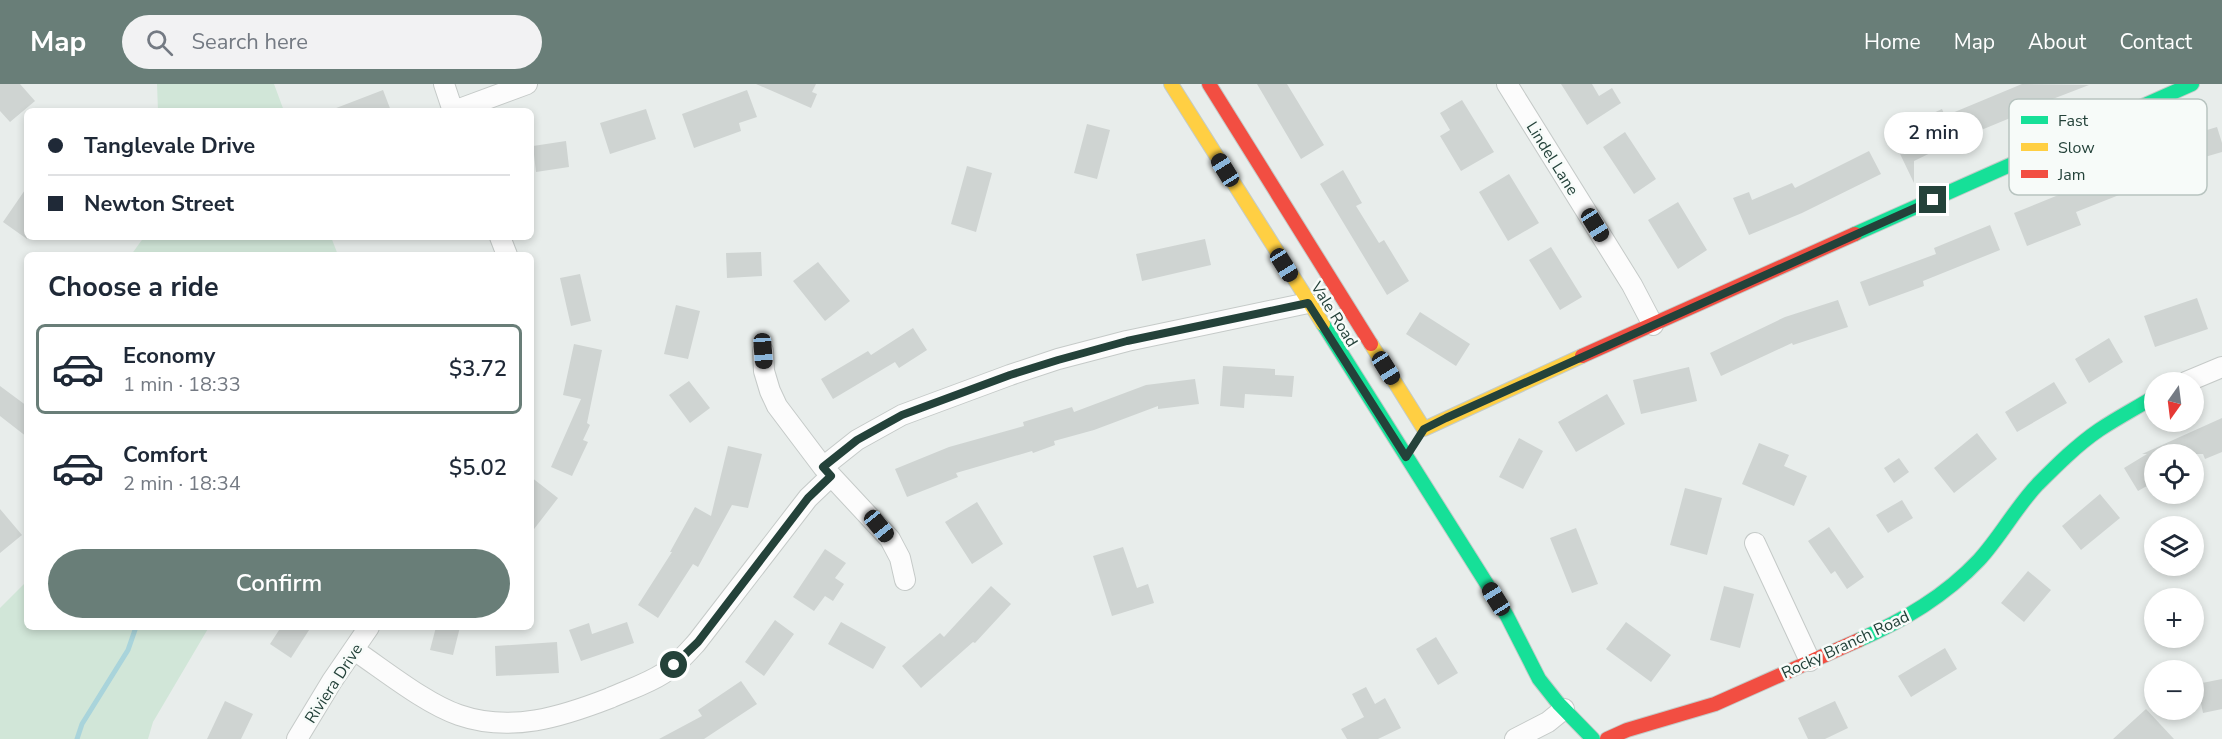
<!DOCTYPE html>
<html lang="en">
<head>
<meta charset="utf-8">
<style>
	body { margin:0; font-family:"Nunito Sans",sans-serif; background:#f2f2f3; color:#1f2937; height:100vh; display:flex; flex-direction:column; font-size:22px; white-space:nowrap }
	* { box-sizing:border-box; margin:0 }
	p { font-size:20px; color:#747a83 }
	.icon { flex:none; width:33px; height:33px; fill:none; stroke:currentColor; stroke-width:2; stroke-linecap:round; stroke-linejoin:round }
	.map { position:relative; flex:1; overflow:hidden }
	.sheet { position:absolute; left:24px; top:168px; width:510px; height:378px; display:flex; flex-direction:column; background:#fff; border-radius:9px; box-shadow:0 3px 9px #0003 }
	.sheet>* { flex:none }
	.banner { position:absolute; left:24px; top:24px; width:510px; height:132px; border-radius:9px; box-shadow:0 3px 9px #0003; display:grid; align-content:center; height:132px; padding:0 24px; background:#fff }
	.needle { width:39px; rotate:194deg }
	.tools { position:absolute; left:2144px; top:288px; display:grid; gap:12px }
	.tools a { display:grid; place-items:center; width:60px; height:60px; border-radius:50%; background:#fff; box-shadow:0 3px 9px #0003; font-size:30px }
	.end { position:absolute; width:27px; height:27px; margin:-14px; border:8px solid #24423a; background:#fff; box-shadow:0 0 0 3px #fff }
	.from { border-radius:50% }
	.bubble { position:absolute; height:42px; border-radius:21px; background:#fff; box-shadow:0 3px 9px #0003; font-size:20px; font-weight:600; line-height:42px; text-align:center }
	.car { position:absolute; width:18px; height:36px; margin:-18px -9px; border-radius:8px; box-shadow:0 0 4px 2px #0007; background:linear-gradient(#222 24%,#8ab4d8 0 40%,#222 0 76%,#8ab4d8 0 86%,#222 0) }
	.banner b { display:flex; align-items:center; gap:21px; height:57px; font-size:22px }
	.banner b+b { border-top:2px solid #e0e1e3 }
	.banner i { width:15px; height:15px; background:#1f2937 }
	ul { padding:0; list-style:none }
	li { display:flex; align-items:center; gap:18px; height:90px; margin:0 12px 9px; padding:0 12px; border:3px solid transparent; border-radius:9px }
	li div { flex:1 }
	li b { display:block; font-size:22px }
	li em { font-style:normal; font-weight:600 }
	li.selected { border-color:#697e78 }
	li>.icon { width:54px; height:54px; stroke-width:1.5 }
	h2 { padding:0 24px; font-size:27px; line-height:72px }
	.button { display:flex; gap:12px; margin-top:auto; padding:12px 24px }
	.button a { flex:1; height:69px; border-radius:36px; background:#697e78; color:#fff; font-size:24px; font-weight:600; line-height:69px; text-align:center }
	header { display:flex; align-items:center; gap:36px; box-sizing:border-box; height:84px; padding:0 30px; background:#697e78; color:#fff }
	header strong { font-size:28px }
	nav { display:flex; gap:33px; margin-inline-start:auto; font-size:21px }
	.search { width:420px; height:54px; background:#f2f2f3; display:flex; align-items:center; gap:15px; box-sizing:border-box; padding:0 21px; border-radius:33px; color:#747a83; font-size:22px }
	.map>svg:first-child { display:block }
</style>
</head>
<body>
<header>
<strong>Map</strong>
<div class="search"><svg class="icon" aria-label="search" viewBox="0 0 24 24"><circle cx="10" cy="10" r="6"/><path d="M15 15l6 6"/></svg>Search here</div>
<nav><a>Home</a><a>Map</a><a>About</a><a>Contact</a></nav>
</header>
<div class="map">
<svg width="2222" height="655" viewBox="0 0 2222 655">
	<rect width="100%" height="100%" fill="#e8edeb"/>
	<path fill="#d1e6d8" d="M 157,0 L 274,0 L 284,27 L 158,27 Z
		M 144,153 L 331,153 L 338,171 L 131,171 Z
		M 27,497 L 27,543 L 209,543 L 153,638 L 148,655 L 0,655 L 0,524 Z"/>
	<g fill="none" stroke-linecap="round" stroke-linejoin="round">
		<path stroke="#a9d4db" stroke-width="5" d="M 77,655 L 82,640 L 128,566 L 136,543"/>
	</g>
	<path fill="#cfd4d2" d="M 0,0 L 20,0 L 35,17 L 10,38 L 0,27 Z
		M 756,0 L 816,0 L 812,8 L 817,10 L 811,24 Z
		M 1257,0 L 1287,0 L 1324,61 L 1301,75 Z
		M 1561,0 L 1592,0 L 1599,12 L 1612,4 L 1621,19 L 1587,41 Z
		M 2022,0 L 2089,1 L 2032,23 L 2032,25 L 1957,56 L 1914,77 L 1914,99 L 1890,49 L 1942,25 L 1945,32 Z
		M 383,6 L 391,27 L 331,27 L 331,26 Z
		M 747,6 L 757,33 L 739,39 L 741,47 L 694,64 L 682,30 Z
		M 1462,16 L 1494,68 L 1461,87 L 1440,52 L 1450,46 L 1440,29 Z
		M 646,25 L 656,55 L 610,70 L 600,39 Z
		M 1087,40 L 1110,46 L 1097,95 L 1074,89 Z
		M 2217,43 L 2222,59 L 2222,68 L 2177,81 L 2170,57 Z
		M 1625,48 L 1656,95 L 1634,110 L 1603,63 Z
		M 566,57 L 569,83 L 536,88 L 533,62 Z
		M 1869,67 L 1881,90 L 1802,129 L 1749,151 L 1733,114 L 1749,108 L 1752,116 L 1792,99 L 1795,104 Z
		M 2138,76 L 2147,100 L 2076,128 L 2081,141 L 2027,162 L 2014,129 L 2088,99 L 2087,97 Z
		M 967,82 L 992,89 L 976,148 L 951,140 Z
		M 1343,86 L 1362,119 L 1356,122 L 1379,159 L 1384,156 L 1409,197 L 1387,211 L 1320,100 Z
		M 1509,90 L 1539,139 L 1508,157 L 1479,108 Z
		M 27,103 L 27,155 L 3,138 Z
		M 1678,118 L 1707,166 L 1678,185 L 1648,136 Z
		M 1990,141 L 2000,166 L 1923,197 L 1924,202 L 1869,222 L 1860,198 L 1936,170 L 1934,164 Z
		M 1205,155 L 1211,181 L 1142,197 L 1136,170 Z
		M 1551,163 L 1582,213 L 1560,226 L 1529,176 Z
		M 761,168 L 762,192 L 727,194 L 726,169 Z
		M 818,178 L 850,217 L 825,237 L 793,197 Z
		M 580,190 L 591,237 L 571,242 L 560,194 Z
		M 2197,214 L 2208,245 L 2155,263 L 2144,232 Z
		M 1838,216 L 1848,243 L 1793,261 L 1792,259 L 1721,292 L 1710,269 L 1785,233 Z
		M 676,221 L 700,227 L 688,275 L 664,270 Z
		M 1420,228 L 1470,260 L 1456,282 L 1406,250 Z
		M 913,244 L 927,266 L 899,284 L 895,278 L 833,315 L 821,295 L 868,267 L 871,271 Z
		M 2109,254 L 2123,278 L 2089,299 L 2075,275 Z
		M 574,260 L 602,266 L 587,339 L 590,341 L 583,356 L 588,358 L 572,392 L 551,383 L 581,315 L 563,311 Z
		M 1223,282 L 1275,285 L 1275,291 L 1294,292 L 1292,313 L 1245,310 L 1244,324 L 1220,322 Z
		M 1689,283 L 1697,317 L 1641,330 L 1633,296 Z
		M 1195,295 L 1199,320 L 1158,325 L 1158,322 L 1094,346 L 1054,357 L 1055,361 L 1033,369 L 1032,367 L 956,389 L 958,393 L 907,413 L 895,385 L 949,363 L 1024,342 L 1023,338 L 1072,323 L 1074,328 L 1146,301 Z
		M 689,297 L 710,324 L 690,339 L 669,311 Z
		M 2054,298 L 2067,319 L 2017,348 L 2005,328 Z
		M 0,302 L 27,322 L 27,353 L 0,332 Z
		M 1607,310 L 1625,340 L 1576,368 L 1558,338 Z
		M 2222,334 L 2222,368 L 2205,375 L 2203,370 L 2154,370 L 2154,398 L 2138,407 L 2124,384 L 2147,370 L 2142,370 Z
		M 1977,349 L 1997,375 L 1954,409 L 1934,384 Z
		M 1519,354 L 1543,367 L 1523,405 L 1499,393 Z
		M 1759,359 L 1789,371 L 1784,382 L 1807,392 L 1794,422 L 1742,400 Z
		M 728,362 L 762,370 L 748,424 L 732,421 L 698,483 L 693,480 L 658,534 L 638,521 L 672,468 L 670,468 L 695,423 L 711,432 Z
		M 1899,374 L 1909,388 L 1894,399 L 1884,384 Z
		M 531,393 L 558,414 L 531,449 Z
		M 1685,404 L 1722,414 L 1707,471 L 1670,461 Z
		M 2100,410 L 2120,434 L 2081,466 L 2062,442 Z
		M 1902,416 L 1913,434 L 1888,449 L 1876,431 Z
		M 977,418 L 1003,460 L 972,480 L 945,438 Z
		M 0,425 L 22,451 L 0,469 Z
		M 1829,443 L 1864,493 L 1847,505 L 1835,487 L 1831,490 L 1808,457 Z
		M 1576,444 L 1598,500 L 1572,509 L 1550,454 Z
		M 1123,463 L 1137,504 L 1148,500 L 1154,519 L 1112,532 L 1093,472 Z
		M 825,465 L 846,479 L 835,494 L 844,500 L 833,517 L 825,512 L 814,527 L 793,513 Z
		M 2028,487 L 2051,506 L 2024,538 L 2001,519 Z
		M 991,502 L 1011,520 L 975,559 L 973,558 L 921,604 L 902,582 L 940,549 L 944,553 Z
		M 1724,502 L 1754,510 L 1740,564 L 1710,556 Z
		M 775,536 L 794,550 L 764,592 L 745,578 Z
		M 627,538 L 634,559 L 581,577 L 569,546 L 589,539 L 592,550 Z
		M 841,538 L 886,563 L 873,585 L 828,560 Z
		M 1626,538 L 1671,571 L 1651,598 L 1606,565 Z
		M 281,543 L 311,543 L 291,574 L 270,560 Z
		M 436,543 L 460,543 L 453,571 L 430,566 Z
		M 1436,553 L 1458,589 L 1438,601 L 1416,565 Z
		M 557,558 L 559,589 L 496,592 L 495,562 Z
		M 1945,564 L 1957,585 L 1911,613 L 1898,592 Z
		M 2222,595 L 2222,625 L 2203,629 L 2197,600 Z
		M 741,597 L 757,620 L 704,655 L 659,655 L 702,632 L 698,626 Z
		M 1366,603 L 1375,620 L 1385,614 L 1401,644 L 1378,655 L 1347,655 L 1341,645 L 1364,633 L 1352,610 Z
		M 225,617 L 253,630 L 241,655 L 207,655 Z
		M 1835,617 L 1848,644 L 1825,655 L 1808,655 L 1798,634 Z
		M 2146,625 L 2174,655 L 2113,655 Z"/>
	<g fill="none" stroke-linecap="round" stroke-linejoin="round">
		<g stroke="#c5cac8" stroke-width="22">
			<path id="street" d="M 444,0 L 453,27
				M 1507,0 L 1632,201 L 1653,241
				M 454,27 L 527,0
				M 500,153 L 507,171
				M 763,267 L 764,287 L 770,307 L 777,322 L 823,383 L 890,455 L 900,474 L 905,496
				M 2186,298 L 2222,283
				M 823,383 L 857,356 L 902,331 L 1010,291 L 1058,275 L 1127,257 L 1308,219
				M 1755,459 L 1810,577
				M 354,566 C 384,586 426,620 459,631 C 511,649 561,633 610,614 C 628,606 647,600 664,589 C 677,581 687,569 697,558 L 808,414 L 831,392
				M 297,655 L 332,597 L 369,543
				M 1515,655 L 1548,638 L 1564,625"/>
		</g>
		<g stroke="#c3cbc8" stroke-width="16">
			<path id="fast" d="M 1855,150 L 2192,0
				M 1323,240 L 1507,532 L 1539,595 L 1558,619 L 1593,655
				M 1859,556 C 1904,536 1945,512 1979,476 C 2001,452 2016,423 2038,400 C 2057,381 2077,361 2099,346 C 2117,334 2136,324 2154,313"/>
		</g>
		<g stroke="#c3cbc8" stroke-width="16">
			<path id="slow" d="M 1171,0 L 1323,240
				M 1371,260 L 1424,345 L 1582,272"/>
		</g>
		<g stroke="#c3cbc8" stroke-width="16">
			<path id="jam" d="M 1209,0 L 1371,260
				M 1582,272 L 1855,150
				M 1607,655 L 1627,646 L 1715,620 L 1859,556"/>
		</g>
		<use href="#street" stroke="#fcfcfc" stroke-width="20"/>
		<use href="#fast" stroke="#16e098" stroke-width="14"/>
		<use href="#slow" stroke="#ffcf43" stroke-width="14"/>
		<use href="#jam" stroke="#f24e42" stroke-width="14"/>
	</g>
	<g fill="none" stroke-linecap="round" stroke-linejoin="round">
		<path stroke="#24423a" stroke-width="8" d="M 674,581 L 698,558 L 808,414 L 831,392 L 823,383 L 857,356 L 902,331 L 1010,291 L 1058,276 L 1127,257 L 1308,219 L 1406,373 L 1424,345 L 1446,334 L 1933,116"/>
	</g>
	<g text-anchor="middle" stroke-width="5" stroke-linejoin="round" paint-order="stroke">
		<g font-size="16" fill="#24423a" stroke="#f7fbf9">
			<text transform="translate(1553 74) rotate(58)" y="6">Lindel Lane</text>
			<text transform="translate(1335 230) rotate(58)" y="6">Vale Road</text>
			<text transform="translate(1845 560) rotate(-25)" y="6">Rocky Branch Road</text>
			<text transform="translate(333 599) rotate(-57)" y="6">Riviera Drive</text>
		</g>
	</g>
	<rect x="2009" y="15" width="198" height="96" rx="9" fill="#f7fbf9" stroke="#b8c4c0" stroke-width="1.5"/>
	<rect x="2021" y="32" width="27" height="8" fill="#16e098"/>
	<rect x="2021" y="59" width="27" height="8" fill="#ffcf43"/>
	<rect x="2021" y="86" width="27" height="8" fill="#f24e42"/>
	<g font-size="16" fill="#24423a">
		<text x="2058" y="42">Fast</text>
		<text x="2058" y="69">Slow</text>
		<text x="2058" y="96">Jam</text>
	</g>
</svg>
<div class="tools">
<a><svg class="needle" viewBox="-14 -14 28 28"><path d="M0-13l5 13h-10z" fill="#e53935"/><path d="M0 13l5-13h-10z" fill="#747a83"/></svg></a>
<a><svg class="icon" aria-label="locate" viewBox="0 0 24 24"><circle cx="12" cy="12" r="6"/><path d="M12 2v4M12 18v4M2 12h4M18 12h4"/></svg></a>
<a><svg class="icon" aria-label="layers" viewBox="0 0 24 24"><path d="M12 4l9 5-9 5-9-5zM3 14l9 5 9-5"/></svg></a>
<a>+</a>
<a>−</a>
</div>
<i class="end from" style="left:674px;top:581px"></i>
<i class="end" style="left:1933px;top:116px"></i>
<div class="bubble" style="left:1884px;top:28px;width:99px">2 min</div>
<i class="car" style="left:1225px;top:86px;rotate:328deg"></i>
<i class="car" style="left:1595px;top:141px;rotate:148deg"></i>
<i class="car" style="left:1284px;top:181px;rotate:148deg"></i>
<i class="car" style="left:763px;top:267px;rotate:176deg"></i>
<i class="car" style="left:1386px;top:284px;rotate:148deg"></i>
<i class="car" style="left:879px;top:442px;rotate:141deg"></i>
<i class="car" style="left:1496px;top:515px;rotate:328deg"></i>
<div class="banner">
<b><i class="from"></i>Tanglevale Drive</b>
<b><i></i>Newton Street</b>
</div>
<section class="sheet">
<h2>Choose a ride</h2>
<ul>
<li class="selected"><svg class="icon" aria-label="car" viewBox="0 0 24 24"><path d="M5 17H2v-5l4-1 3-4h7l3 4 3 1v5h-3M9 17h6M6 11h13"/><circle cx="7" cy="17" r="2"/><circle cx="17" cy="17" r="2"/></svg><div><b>Economy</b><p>1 min · 18:33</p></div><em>$3.72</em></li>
<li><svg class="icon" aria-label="car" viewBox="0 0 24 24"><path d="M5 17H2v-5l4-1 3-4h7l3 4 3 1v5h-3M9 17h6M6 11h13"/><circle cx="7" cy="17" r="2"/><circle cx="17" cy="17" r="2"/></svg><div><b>Comfort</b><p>2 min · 18:34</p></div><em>$5.02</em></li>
</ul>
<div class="button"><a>Confirm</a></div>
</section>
</div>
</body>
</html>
